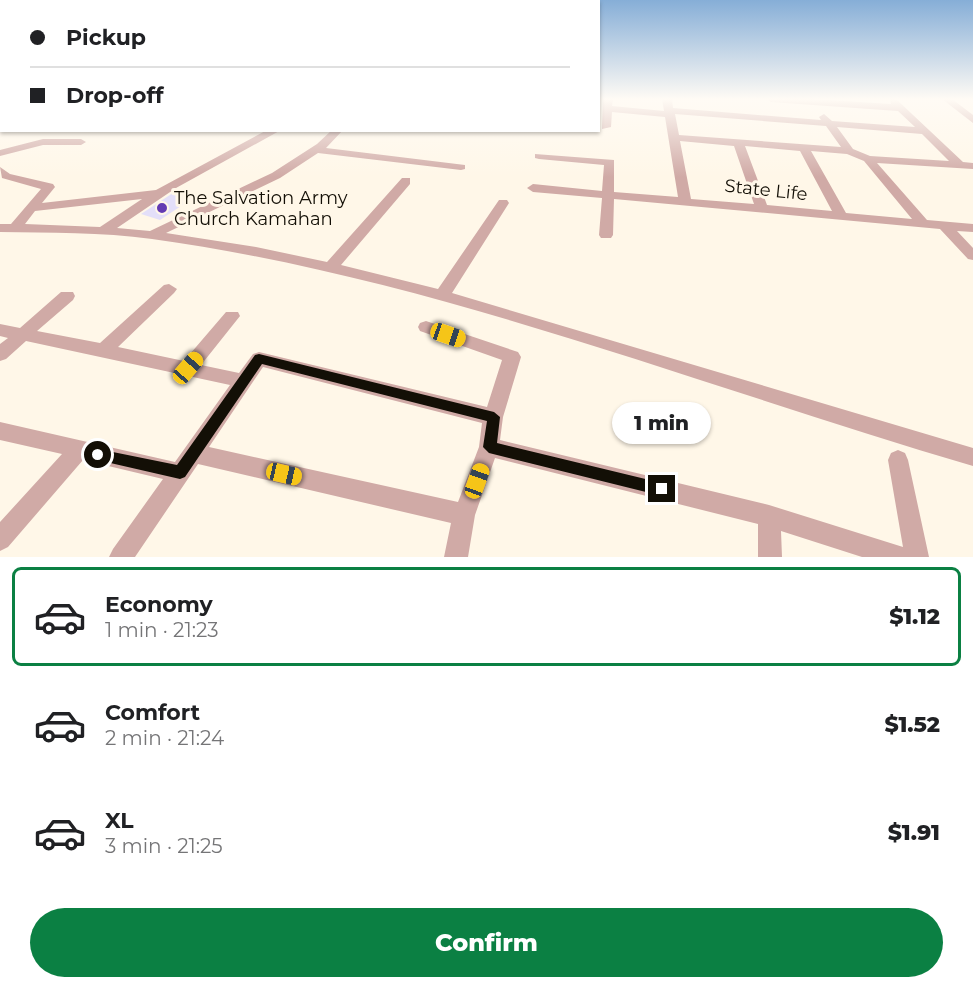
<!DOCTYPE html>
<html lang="en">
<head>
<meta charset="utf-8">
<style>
	body { margin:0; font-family:Montserrat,sans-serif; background:#f6f6f6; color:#202124; height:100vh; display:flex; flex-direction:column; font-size:22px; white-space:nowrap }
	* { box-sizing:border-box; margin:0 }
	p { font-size:20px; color:#757577 }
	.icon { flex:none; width:33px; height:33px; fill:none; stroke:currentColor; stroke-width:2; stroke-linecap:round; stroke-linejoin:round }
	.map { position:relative; height:557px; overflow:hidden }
	.drawer { display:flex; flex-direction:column; background:#fff; flex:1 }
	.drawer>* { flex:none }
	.banner { position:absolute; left:0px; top:0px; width:600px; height:132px; box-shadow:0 2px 4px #0004; display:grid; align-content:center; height:132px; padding:0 30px; background:#fff }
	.end { position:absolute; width:27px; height:27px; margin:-14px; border:8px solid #130f06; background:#fff; box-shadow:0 0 0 3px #fff }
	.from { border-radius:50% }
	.bubble { position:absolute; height:42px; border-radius:21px; background:#fff; box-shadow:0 2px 4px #0004; font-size:20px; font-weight:800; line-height:42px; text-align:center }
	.car { position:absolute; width:18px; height:36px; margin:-18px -9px; border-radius:8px; box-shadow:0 0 4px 2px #0007; background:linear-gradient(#f5c518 24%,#345 0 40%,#f5c518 0 76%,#345 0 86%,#f5c518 0) }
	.banner b { display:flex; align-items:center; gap:21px; height:57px; font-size:22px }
	.banner b+b { border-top:2px solid #e0e0e0 }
	.banner i { width:15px; height:15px; background:#202124 }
	ul { padding:10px 0 0; list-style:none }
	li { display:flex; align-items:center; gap:18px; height:99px; margin:0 12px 9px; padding:0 18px; border:3px solid transparent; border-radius:9px }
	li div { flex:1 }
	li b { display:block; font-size:22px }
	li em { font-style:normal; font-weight:800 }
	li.current { border-color:#0b8043 }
	li>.icon { width:54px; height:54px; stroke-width:1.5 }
	.action { display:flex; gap:12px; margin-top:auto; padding:12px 30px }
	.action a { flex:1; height:69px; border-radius:36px; background:#0b8043; color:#fff; font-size:24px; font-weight:800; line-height:69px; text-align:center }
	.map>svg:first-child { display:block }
</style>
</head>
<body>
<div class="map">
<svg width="973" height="557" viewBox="0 0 973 557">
	<rect width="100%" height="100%" fill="#fff7e8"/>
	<path fill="#e3dff9" d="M 179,189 L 196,196 L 160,220 L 141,214 Z"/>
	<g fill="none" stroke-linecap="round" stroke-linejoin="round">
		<path fill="#d0aaa6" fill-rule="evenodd" d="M 603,99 L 613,99 L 612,106 L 664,111 L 662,99 L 672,99 L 673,108 L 821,120 L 819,117 L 824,114 L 832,121 L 915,127 L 898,111 L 771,102 L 767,99 L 813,99 L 891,104 L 890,99 L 896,99 L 963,162 L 973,163 L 973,169 L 877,163 L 927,220 L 973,224 L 973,232 L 957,231 L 973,248 L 973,260 L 968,259 L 940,229 L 614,199 L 613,235 L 611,238 L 601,238 L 599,235 L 602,198 L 533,192 L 527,188 L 533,184 L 602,191 L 604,165 L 539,159 L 535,158 L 535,154 L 614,160 L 614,192 L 678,197 L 665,117 L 612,112 L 611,127 L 602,129 ZM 675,114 L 826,126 L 841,147 L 679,135 ZM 837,127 L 922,134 L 949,161 L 870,156 L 853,149 ZM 680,141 L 734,146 L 754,204 L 691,199 ZM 745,146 L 800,151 L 832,211 L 767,205 ZM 811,151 L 847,154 L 864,161 L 912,219 L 846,213 Z
			M 942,99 L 952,99 L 973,115 L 973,123 Z
			M 267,130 L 281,130 L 176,188 L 117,228 L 150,231 L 272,173 L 317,144 L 332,130 L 343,130 L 326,148 L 465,165 L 465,169 L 461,170 L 318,153 L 280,178 L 166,233 L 256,247 L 327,262 L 402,178 L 410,178 L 410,184 L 341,265 L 438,289 L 499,200 L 507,200 L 509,203 L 452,293 L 973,448 L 973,466 C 700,386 434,278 152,239 C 101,232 50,233 0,232 L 0,224 L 11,224 L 41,189 L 2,178 L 0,167 L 10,174 L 53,184 L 55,187 L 42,203 L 156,190 ZM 142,199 L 100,227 L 25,224 L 35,211 Z
			M 43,139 L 81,139 L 86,142 L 81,145 L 43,145 L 0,156 L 0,150 Z
			M 169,284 L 177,289 L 174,293 L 118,347 L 184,361 L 226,312 L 238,312 L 240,316 L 201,365 L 239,373 L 253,354 L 259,352 L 487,407 L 502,360 L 420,331 L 418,327 L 420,323 L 426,321 L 518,352 L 521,357 L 503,417 L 500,440 L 769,505 L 903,547 L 888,460 L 891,453 L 898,450 L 905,453 L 908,460 L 929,557 L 862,557 L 781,531 L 782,557 L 758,557 L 758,524 L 495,458 L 475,515 L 468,557 L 444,557 L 451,523 L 198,464 L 135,557 L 109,557 L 113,549 L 163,479 L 83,460 L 8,547 L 0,551 L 0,522 L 62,454 L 0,440 L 0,422 L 175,462 L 230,385 L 26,341 L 6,359 L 0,361 L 0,344 L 8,338 L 0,336 L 0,324 L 20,328 L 61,292 L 73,292 L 75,296 L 73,300 L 37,331 L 100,343 L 164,285 ZM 263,367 L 482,423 L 479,447 L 458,502 L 209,447 Z"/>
	</g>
	<linearGradient id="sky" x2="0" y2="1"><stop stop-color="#86aed7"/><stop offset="0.56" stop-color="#fffbf5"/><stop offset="1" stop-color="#fffbf5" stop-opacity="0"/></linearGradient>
	<rect width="973" height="177" fill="url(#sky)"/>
	<path fill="#130f06" d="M 259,354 L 494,412 L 500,417 L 497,443 L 662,483 L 669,489 L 662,496 L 489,453 L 483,447 L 487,421 L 262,364 L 185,477 L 180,479 L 93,459 L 93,451 L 98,449 L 177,465 L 255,355 Z"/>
	<circle fill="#623ab2" stroke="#fff7e8" stroke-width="2" cx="162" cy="208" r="6"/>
	<g text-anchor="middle" stroke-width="6" stroke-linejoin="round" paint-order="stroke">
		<g font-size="18" fill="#130f06" stroke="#fff7e8">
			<text transform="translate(766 190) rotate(6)" y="6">State Life</text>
		</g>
		<g font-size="18" fill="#130f06" stroke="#fff7e8" text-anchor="start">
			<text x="174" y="204">The Salvation Army<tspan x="174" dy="21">Church Kamahan</tspan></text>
		</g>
	</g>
</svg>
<i class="end from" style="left:98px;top:455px"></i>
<i class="end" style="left:662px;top:489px"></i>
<div class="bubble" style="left:612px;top:402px;width:99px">1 min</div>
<i class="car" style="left:448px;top:335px;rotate:109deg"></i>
<i class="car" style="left:188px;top:368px;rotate:41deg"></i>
<i class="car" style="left:284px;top:474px;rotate:103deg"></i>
<i class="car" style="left:477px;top:481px;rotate:20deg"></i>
<div class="banner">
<b><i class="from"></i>Pickup</b>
<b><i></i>Drop-off</b>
</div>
</div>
<section class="drawer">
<ul>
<li class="current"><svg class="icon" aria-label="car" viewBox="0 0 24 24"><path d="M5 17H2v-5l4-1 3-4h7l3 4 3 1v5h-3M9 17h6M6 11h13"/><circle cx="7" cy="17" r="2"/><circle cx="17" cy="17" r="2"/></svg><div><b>Economy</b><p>1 min · 21:23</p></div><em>$1.12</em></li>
<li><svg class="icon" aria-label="car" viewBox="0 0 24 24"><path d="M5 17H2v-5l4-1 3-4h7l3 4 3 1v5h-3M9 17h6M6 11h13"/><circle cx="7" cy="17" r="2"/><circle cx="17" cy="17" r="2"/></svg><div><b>Comfort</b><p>2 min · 21:24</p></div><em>$1.52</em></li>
<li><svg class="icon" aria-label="car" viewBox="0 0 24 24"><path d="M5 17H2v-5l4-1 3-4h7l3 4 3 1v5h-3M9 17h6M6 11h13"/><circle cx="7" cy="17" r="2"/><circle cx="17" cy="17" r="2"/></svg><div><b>XL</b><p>3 min · 21:25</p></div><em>$1.91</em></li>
</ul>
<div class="action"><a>Confirm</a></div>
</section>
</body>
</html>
